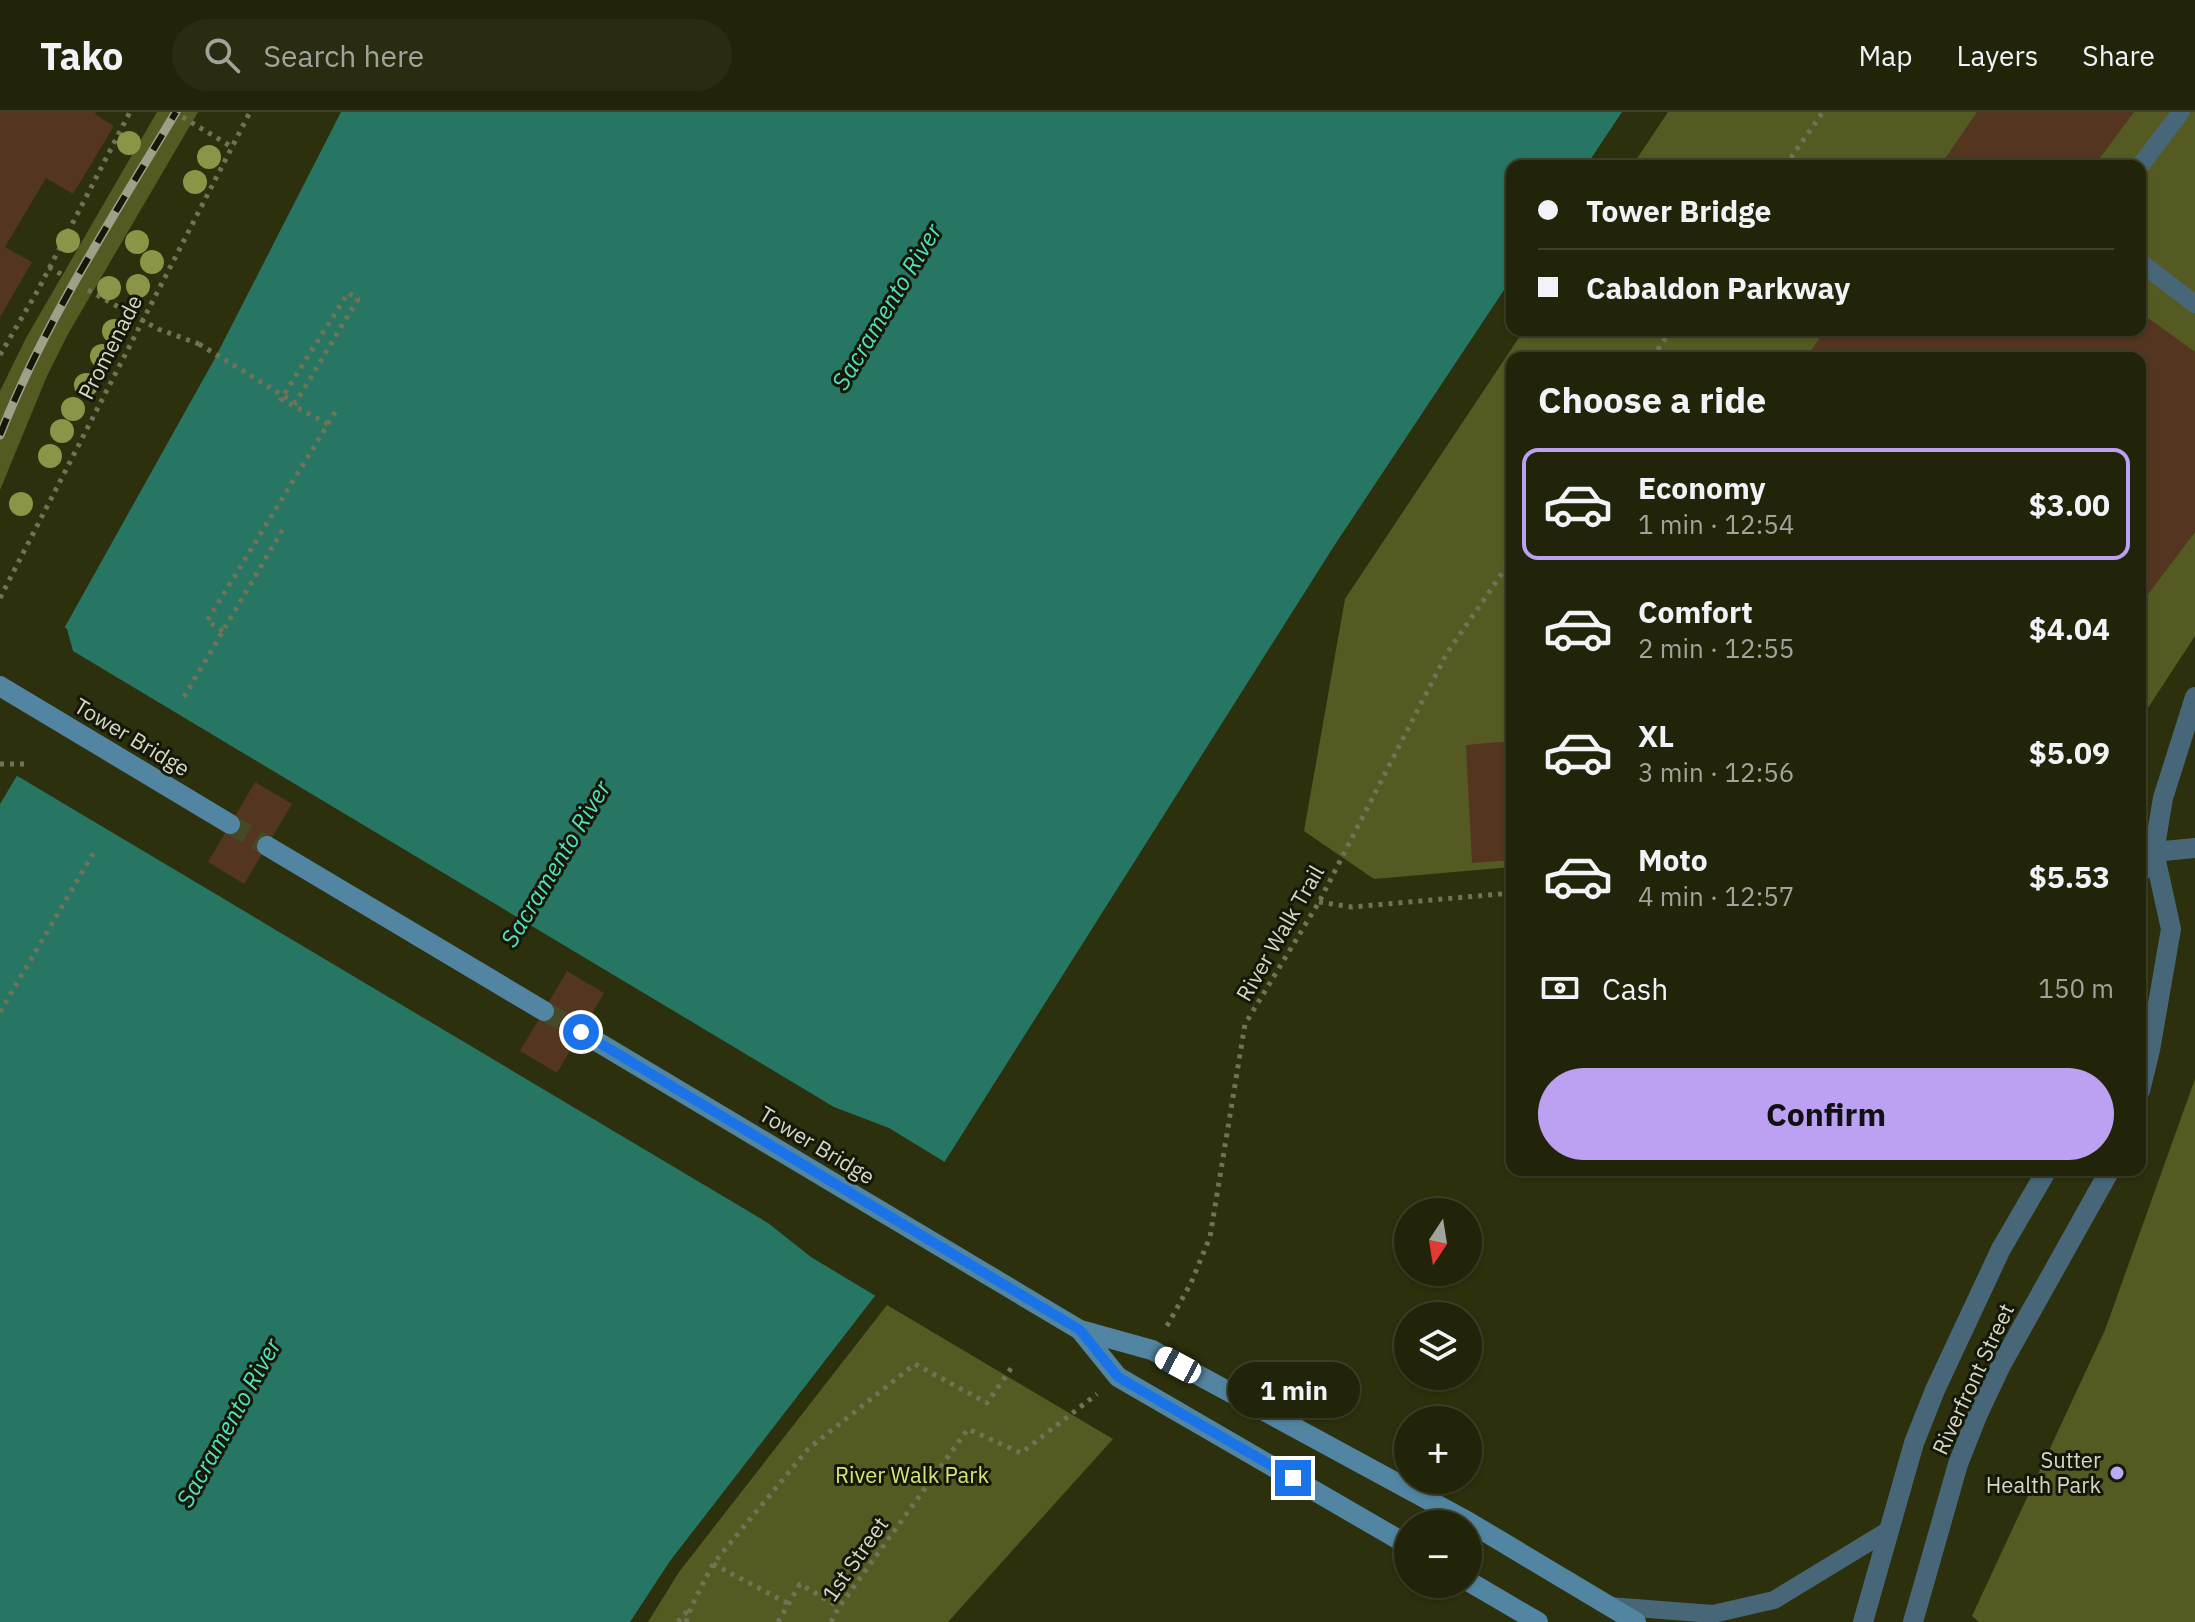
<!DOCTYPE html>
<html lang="en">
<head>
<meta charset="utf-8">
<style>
	body { margin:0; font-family:"IBM Plex Sans",sans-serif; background:#2a2c12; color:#f1f3f6; height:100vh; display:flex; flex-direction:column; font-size:30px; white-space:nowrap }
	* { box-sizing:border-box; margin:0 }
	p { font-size:26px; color:#a2a49c }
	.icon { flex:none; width:44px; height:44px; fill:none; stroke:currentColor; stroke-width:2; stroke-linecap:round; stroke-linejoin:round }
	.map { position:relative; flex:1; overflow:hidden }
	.details { position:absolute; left:1506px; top:240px; width:640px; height:824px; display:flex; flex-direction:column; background:#222409; border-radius:16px; box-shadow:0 2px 6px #0004,0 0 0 2px #3f412a }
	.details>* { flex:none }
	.hud { position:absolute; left:1506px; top:48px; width:640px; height:176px; border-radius:16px; box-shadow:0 2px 6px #0004,0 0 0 2px #3f412a; display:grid; align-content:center; height:176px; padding:0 32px; background:#222409 }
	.needle { width:52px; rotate:192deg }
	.tools { position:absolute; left:1394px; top:1086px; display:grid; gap:16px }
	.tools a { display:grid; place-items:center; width:88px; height:88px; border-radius:50%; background:#222409; box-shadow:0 2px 6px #0004,0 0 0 2px #3f412a; font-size:40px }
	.end { position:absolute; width:36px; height:36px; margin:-18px; border:10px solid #1a73e8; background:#fff; box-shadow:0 0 0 4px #fff }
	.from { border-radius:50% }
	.bubble { position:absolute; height:56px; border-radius:28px; background:#222409; box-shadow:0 2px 6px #0004,0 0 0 2px #3f412a; font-size:26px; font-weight:700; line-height:56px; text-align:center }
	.car { position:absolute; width:24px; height:48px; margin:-24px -12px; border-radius:10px; box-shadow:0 0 6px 2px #0007; background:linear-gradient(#fff 24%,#345 0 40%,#fff 0 76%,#345 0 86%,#fff 0) }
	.hud b { display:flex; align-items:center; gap:28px; height:76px; font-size:30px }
	.hud b+b { border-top:2px solid #3f412a }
	.hud i { width:20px; height:20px; background:#f1f3f6 }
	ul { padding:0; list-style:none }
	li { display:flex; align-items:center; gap:24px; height:112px; margin:0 16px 12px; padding:0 16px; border:4px solid transparent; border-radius:16px }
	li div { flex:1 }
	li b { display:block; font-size:30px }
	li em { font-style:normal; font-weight:700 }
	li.active { border-color:#bca0f2 }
	li>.icon { width:72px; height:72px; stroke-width:1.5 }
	h2 { padding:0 32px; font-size:36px; line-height:96px }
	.pay { display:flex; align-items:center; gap:20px; height:88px; padding:0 32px; font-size:30px }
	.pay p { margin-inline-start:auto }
	.cta { display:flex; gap:16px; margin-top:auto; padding:16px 32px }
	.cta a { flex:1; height:92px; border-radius:48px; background:#bca0f2; color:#111; font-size:32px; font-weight:700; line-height:92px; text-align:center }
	header { display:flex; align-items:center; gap:48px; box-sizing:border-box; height:112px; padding:0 40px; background:#222409; border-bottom:2px solid #3f412a }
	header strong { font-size:38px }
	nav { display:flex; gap:44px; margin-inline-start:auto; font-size:28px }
	.search { width:560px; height:72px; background:#2a2c12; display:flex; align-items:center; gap:20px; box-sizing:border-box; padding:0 28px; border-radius:44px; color:#a2a49c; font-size:30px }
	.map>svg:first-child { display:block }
</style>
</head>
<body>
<header>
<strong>Tako</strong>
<div class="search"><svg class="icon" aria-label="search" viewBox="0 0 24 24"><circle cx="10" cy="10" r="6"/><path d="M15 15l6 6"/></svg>Search here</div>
<nav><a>Map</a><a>Layers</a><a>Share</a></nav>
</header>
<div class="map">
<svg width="2195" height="1510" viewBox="0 0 2195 1510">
	<rect width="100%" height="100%" fill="#2d300c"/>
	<path fill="#555a23" d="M 157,0 L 198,0 L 68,222 L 47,264 L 0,378 L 0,279 L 26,226 Z
		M 1668,0 L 2195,0 L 2195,524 L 2140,608 L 2140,246 L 1512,246 L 1512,755 L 1374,767 L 1304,719 L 1345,487 L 1524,218 L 2140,218 L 2140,54 L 1632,54 Z
		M 2195,967 L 2195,1510 L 1979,1510 L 1972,1504 L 2105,1218 Z
		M 887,1193 L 1113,1327 L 948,1510 L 648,1510 L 679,1460 Z"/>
	<path fill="#267663" d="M 341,0 L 1622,0 L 1586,54 L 1512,54 L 1512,166 L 1334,434 L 942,1054 L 878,1180 L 670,1449 L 630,1510 L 0,1510 L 0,692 L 18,662 L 52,538 L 214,248 Z"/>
	<path fill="#2d300c" d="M 61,513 L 67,517 L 73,539 L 834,995 L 889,1016 L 948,1052 L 879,1186 L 811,1145 L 768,1111 L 14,662 L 48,536 Z"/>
	<path fill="#533520" d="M 0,0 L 96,0 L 95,2 L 114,14 L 73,82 L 46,66 L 5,135 L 32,150 L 0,205 Z
		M 1977,0 L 2134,0 L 2094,54 L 1940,54 Z
		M 2140,200 L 2195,240 L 2195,420 L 2140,493 L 2140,246 L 1806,246 L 1825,218 L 2140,218 Z
		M 1512,629 L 1512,748 L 1472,751 L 1466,633 Z
		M 255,670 L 292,692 L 244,772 L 208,750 Z
		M 567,859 L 604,881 L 557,961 L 520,939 Z"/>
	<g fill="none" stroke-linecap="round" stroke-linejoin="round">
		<path stroke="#464928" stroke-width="20" stroke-dasharray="20 10" stroke-linecap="butt" d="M 230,712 L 267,734
			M 544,899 L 581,920"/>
		<path stroke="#707355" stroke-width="5" stroke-dasharray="4 6" stroke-linecap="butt" d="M 174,0 L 232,35
			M 1785,54 L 1823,0
			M 49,155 L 64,164
			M 88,178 L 158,217 L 199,232
			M 0,243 L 38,178 L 130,0
			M 1652,246 L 1671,218
			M 328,312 L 337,297
			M 0,486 L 250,0
			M 223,519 L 207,509 L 328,312 L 281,287 L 348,181 L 358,187 L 299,285
			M 184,585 L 283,417
			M 0,652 L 26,652
			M 1319,790 L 1352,795 L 1512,781
			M 0,900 L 94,740
			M 1167,1214 L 1191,1171 L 1210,1125 L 1245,912 L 1319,790 L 1447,541 L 1512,447
			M 713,1452 L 789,1492
			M 678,1510 L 688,1498
			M 686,1510 L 691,1495 L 713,1452 L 808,1337 L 915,1252 L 987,1291 L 1012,1255
			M 778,1510 L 800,1472 L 839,1495
			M 831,1510 L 839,1495 L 968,1317 L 1021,1341 L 1097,1282"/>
		<path stroke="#476678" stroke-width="18" d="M 2140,54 L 2181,0
			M 2140,150 L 2195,192
			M 1609,1494 L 1713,1502 L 1774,1488 L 1889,1418"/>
		<path stroke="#476678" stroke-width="20" d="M 2154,740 L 2195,736
			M 2140,761 L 2154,740
			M 2140,979 L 2150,938 L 2171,817 L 2154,740 L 2163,686 L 2195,585
			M 1863,1510 L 1914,1331 L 1935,1278 L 2001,1137 L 2047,1058
			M 1913,1510 L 1958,1352 L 1977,1304 L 2001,1253 L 2110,1058"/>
		<path stroke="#5285a2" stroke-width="20" d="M 0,574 L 230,712
			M 267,734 L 544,899
			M 581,920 L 1080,1218 L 1152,1238 L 1467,1409 L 1636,1510
			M 1080,1218 L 1118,1265 L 1408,1433
			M 1468,1469 L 1538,1510"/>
		<g stroke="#9ea188" stroke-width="9">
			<path id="rail" d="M 0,323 C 45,209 113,105 176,0"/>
		</g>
		<use href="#rail" stroke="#151708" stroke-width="6" stroke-dasharray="18" stroke-linecap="butt"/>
		<path stroke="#707355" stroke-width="5" stroke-dasharray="4 6" stroke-linecap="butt" d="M 199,232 L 282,283 L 296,291 L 299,285"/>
	</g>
	<g fill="#8c9448">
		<circle cx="129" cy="31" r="12"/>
		<circle cx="209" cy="45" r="12"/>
		<circle cx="195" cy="70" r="12"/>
		<circle cx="68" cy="129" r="12"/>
		<circle cx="137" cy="130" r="12"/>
		<circle cx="152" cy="150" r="12"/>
		<circle cx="138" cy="174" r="12"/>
		<circle cx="109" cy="176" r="12"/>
		<circle cx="114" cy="219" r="12"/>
		<circle cx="102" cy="244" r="12"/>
		<circle cx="86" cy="273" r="12"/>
		<circle cx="73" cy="297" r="12"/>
		<circle cx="62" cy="319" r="12"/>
		<circle cx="50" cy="344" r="12"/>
		<circle cx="21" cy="392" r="12"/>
	</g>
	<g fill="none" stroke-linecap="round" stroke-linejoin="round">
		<path stroke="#1a73e8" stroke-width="10" d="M 581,920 L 1080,1218 L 1118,1265 L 1293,1366"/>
	</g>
	<circle fill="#bbaaf6" stroke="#151708" stroke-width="3" cx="2117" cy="1361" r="8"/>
	<g text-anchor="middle" stroke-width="6" stroke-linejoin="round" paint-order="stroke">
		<g font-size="22" fill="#d5d8c4" stroke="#151708">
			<text transform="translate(110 235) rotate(-63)" y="8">Promenade</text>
			<text transform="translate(132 625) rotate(31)" y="8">Tower Bridge</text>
			<text transform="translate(1280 821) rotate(-60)" y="8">River Walk Trail</text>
			<text transform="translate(817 1033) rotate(31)" y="8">Tower Bridge</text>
			<text transform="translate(1973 1267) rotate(-65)" y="8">Riverfront Street</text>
			<text transform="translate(855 1447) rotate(-55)" y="8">1st Street</text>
		</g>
		<g font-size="22" fill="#d5d8c4" stroke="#151708" text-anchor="end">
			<text x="2101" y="1356">Sutter<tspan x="2101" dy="25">Health Park</tspan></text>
		</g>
		<g font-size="22" fill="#dae579" stroke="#151708">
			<text x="912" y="1371">River Walk Park</text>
		</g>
		<g font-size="24" font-style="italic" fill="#52e2c0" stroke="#151708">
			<text transform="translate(887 195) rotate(-59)" y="8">Sacramento River</text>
			<text transform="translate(556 752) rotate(-59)" y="8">Sacramento River</text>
			<text transform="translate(229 1311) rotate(-61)" y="8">Sacramento River</text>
		</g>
	</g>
</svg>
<div class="tools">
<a><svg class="needle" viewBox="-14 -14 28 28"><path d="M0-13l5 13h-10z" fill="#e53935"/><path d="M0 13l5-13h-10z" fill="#a2a49c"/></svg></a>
<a><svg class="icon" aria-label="layers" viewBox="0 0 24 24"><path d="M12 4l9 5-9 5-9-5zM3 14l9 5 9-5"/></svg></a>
<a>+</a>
<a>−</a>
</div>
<i class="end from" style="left:581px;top:920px"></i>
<i class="end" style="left:1293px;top:1366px"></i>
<div class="bubble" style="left:1228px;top:1250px;width:132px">1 min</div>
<i class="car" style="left:1178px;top:1253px;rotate:298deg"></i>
<div class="hud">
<b><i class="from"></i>Tower Bridge</b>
<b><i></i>Cabaldon Parkway</b>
</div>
<section class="details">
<h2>Choose a ride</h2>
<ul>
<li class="active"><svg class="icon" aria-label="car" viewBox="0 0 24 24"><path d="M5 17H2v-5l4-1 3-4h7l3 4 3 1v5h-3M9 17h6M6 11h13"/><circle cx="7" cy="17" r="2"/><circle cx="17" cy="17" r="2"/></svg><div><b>Economy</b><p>1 min · 12:54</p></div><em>$3.00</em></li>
<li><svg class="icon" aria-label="car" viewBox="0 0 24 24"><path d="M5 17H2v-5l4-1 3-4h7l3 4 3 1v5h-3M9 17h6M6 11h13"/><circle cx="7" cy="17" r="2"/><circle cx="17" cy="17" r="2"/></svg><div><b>Comfort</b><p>2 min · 12:55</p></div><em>$4.04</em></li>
<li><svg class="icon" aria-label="car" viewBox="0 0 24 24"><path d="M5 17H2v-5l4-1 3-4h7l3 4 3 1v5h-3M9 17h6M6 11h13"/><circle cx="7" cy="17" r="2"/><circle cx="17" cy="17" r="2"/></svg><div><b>XL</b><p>3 min · 12:56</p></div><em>$5.09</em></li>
<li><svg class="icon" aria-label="car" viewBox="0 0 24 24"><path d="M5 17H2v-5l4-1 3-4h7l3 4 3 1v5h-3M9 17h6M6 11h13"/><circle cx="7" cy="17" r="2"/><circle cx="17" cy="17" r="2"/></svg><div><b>Moto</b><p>4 min · 12:57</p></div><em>$5.53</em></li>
</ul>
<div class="pay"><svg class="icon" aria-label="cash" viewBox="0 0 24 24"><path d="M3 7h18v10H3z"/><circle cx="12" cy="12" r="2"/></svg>Cash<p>150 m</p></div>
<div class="cta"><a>Confirm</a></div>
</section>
</div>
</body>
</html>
